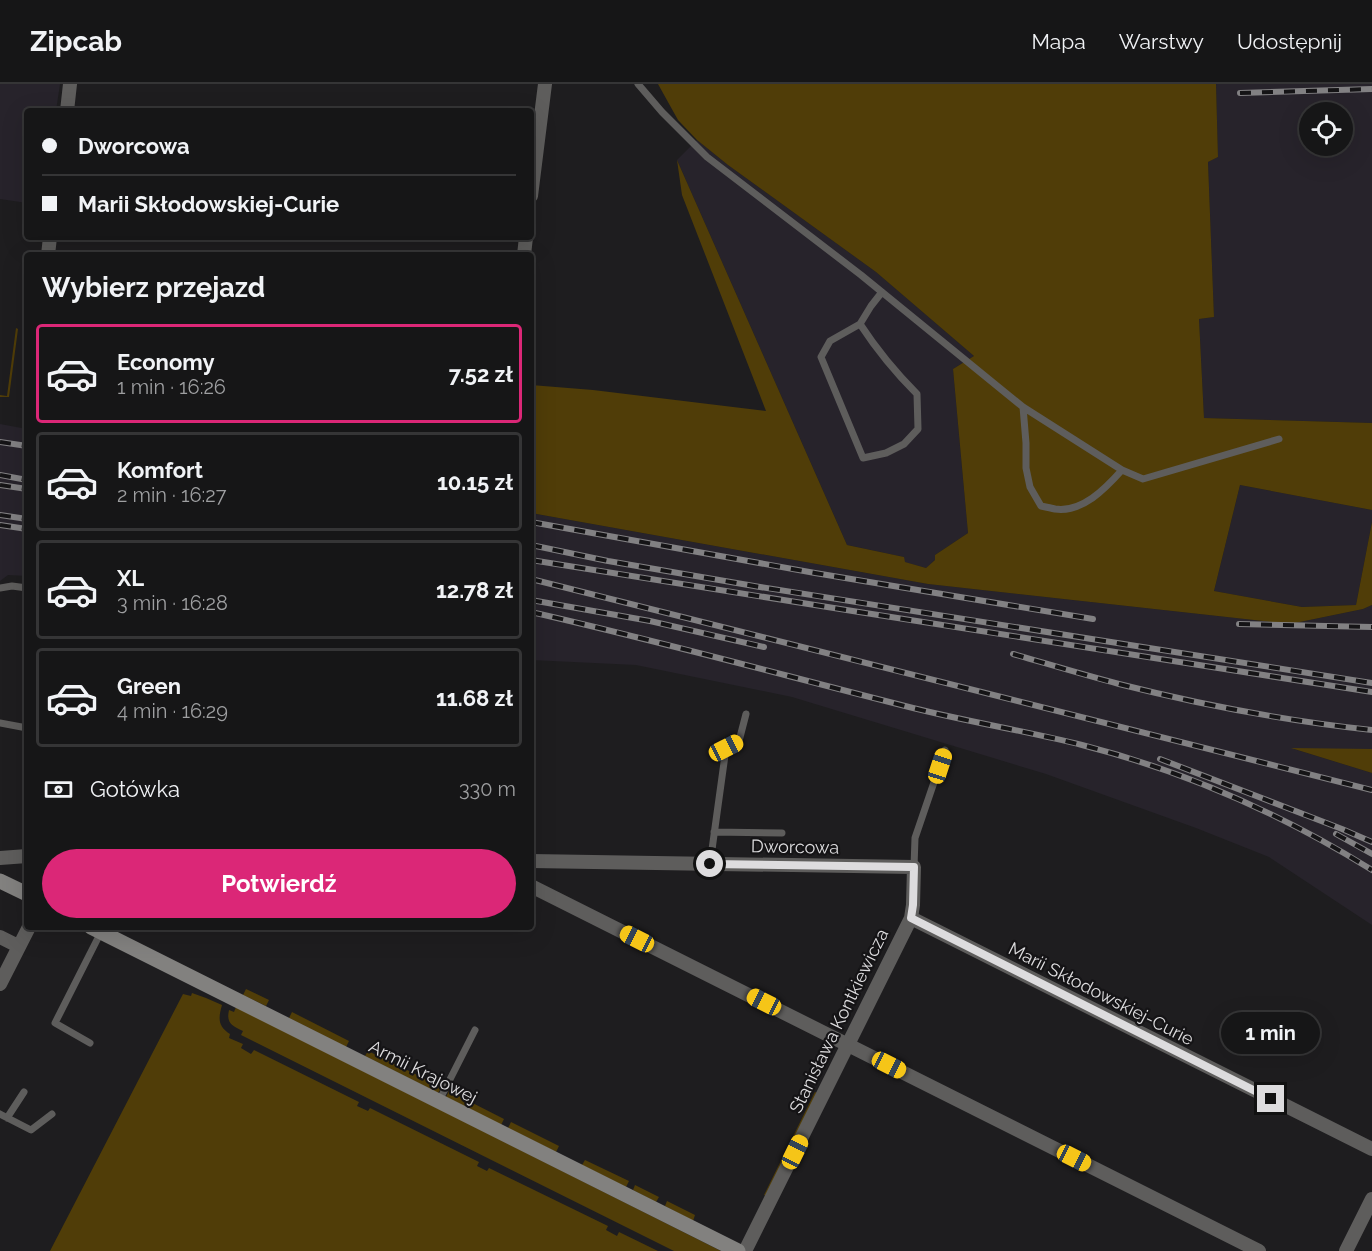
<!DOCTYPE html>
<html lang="pl">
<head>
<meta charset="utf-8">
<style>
	body { margin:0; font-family:Raleway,sans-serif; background:#232324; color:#f1f3f6; height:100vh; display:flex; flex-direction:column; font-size:22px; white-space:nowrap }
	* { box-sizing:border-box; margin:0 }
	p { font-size:20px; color:#9e9fa1 }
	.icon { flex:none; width:33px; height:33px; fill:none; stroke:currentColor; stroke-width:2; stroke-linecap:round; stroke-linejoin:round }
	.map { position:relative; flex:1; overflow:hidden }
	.side { position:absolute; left:24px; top:168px; width:510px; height:678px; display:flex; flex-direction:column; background:#161617; border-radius:6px; box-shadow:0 6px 24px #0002,0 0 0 2px #353536 }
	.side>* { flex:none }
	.top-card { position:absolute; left:24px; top:24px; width:510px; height:132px; border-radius:6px; box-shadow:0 6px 24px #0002,0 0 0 2px #353536; display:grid; align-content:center; height:132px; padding:0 18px; background:#161617 }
	.fabs { position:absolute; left:1299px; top:18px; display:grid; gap:12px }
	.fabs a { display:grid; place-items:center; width:54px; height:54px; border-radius:50%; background:#161617; box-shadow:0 6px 24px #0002,0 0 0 2px #353536; font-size:30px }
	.end { position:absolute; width:27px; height:27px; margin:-14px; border:8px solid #dddcde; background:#111; box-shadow:0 0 0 3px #111 }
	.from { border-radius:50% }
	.bubble { position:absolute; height:42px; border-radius:21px; background:#161617; box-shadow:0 6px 24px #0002,0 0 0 2px #353536; font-size:20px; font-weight:700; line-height:42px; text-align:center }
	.car { position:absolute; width:18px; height:36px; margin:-18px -9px; border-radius:8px; box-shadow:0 0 4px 2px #0007; background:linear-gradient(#f5c518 24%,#345 0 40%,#f5c518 0 76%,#345 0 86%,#f5c518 0) }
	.top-card b { display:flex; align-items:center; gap:21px; height:57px; font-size:22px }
	.top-card b+b { border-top:2px solid #353536 }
	.top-card i { width:15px; height:15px; background:#f1f3f6 }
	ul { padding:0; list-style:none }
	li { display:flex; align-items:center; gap:18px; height:99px; margin:0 12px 9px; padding:0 6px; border:3px solid #353536; border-radius:6px }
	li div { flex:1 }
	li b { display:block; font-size:22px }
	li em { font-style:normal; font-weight:700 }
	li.selected { border-color:#db2777 }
	li>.icon { width:54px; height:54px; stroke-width:1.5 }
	h2 { padding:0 18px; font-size:27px; line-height:72px }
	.pay { display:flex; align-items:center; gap:15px; height:66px; padding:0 18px; font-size:22px }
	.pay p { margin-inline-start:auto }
	.button { display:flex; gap:12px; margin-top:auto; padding:12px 18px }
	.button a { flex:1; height:69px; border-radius:36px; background:#db2777; color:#fff; font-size:24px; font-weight:700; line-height:69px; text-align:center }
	header { display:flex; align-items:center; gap:36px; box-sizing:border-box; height:84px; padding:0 30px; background:#161617; border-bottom:2px solid #353536 }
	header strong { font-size:28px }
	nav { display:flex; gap:33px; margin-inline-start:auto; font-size:21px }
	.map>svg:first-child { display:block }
</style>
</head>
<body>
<header>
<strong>Zipcab</strong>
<nav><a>Mapa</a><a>Warstwy</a><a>Udostępnij</a></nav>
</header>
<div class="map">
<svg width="1372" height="1167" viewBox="0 0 1372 1167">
	<rect width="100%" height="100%" fill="#1e1d1f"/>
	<path fill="#27232b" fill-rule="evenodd" d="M 0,0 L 60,0 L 56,27 L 27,27 L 27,119 L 0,115 Z
		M 1216,0 L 1372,0 L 1372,339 L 1204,334 L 1199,235 L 1214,233 L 1208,78 L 1218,73 ZM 1310,28 L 1342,28 L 1342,62 L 1310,62 Z
		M 697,56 L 728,81 L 876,188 L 974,272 L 953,285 L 968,449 L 935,471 L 935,476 L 926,484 L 904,478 L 904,473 L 847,461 L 677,76 Z
		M 0,340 L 27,345 L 27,492 L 8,491 L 0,497 Z
		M 1240,401 L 1372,426 L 1372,438 L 1356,521 L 1302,523 L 1214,507 Z
		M 531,429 L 928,500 L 1290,540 L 1363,525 L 1372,521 L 1372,665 L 1294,665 L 1372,689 L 1372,841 L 1269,773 L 1196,744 L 1046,690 L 792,613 L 636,581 L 531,576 Z"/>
	<path fill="#503d08" d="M 658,0 L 1216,0 L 1218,73 L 1208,78 L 1214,233 L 1199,235 L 1204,334 L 1372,339 L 1372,426 L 1240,401 L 1214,507 L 1302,523 L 1356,521 L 1372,438 L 1372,521 L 1363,525 L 1290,540 L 928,500 L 531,429 L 531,301 L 593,306 L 766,327 L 682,111 L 677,76 L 847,461 L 904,473 L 905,478 L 926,484 L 935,476 L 935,471 L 968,449 L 953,285 L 974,272 L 876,188 L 728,81 L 697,56 L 678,36 Z
		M 16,244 L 18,245 L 9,313 L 0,313 L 0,311 L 7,312 Z
		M 1291,664 L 1372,665 L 1372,689 Z
		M 246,905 L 269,916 L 266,922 L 243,911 Z
		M 192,909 L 206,914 L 222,921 C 218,935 218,942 230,950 L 229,954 L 243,960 L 241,964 L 251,970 L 254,966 L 359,1018 L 357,1022 L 368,1027 L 370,1024 L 479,1078 L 477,1082 L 487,1087 L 489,1084 L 608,1142 L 606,1146 L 617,1152 L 619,1148 L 658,1167 L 50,1167 L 183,910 L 191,912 Z
		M 236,923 L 721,1167 L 674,1167 L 241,951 L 243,947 C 232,942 226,939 229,926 L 234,928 Z
		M 292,928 L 349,957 L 346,963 L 289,934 Z
		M 368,967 L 442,1003 L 438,1009 L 365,972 Z
		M 449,1007 L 504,1035 L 501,1041 L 446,1013 Z
		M 815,1008 L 817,1009 L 766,1112 L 764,1111 Z
		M 511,1038 L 559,1062 L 556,1068 L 508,1044 Z
		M 585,1076 L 629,1097 L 626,1103 L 582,1081 Z
		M 635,1101 L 659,1113 L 656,1118 L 633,1106 Z
		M 667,1117 L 695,1131 L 693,1137 L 665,1122 Z"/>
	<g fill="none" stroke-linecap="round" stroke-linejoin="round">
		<path stroke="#5e5d5c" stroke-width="7" d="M 638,0 L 662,28 L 707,73 L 861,191 L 1023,323 L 1122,386 L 1143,395 L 1279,355
			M 860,240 C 877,266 895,288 917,310 L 918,345 L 904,360 L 886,369 L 863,374 L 821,273 L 830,257 L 860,240 L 871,222 L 882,208
			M 1023,323 L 1026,359 L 1026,384 L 1030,403 L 1041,422 C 1046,423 1051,424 1055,425 C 1082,429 1105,405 1122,386
			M 0,504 L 12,502 L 27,504
			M 0,639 L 27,644
			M 714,748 L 782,749
			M 710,780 L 726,664 L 739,657 L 746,630
			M 914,783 L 915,754 L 945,666
			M 90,959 L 55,939 L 101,848
			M 439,1017 L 475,946
			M 0,1030 L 31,1046 L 52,1030
			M 7,1034 L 24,1008"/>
		<path stroke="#5e5d5c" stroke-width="14" d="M 67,27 L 70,0
			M 531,112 L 545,0
			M 48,171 L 50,153
			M 524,171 L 526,153
			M 0,774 L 27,772
			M 531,777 L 914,783 L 913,821 L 911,834 L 745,1167
			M 531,802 L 1259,1167
			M 911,834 L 1372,1065
			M 0,853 L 18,862
			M 0,900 L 29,843
			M 1346,1167 L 1372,1115"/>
		<path stroke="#82817f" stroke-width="15" d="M 0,797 L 27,810
			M 91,843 L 738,1167"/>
		<g stroke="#828183" stroke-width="6">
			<path id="rail" d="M 1240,9 L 1372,5
				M 0,358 L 27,362
				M 0,391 L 27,396
				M 0,401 L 27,405
				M 0,431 L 27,435
				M 531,438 L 815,489 L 1093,535
				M 0,441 L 27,445
				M 531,461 L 608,477 L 760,503 L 1372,599
				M 531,476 L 859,528 L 1372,608
				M 531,495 L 1372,706
				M 531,516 L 650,537 L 764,563
				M 531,528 C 659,557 786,592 913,624 C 969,638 1026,647 1082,661 C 1184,687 1282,730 1372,786
				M 1239,540 L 1372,543
				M 1013,570 C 1048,580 1084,591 1119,600 C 1202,621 1287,637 1372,646
				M 1160,675 L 1342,745 L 1372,758
				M 1336,750 L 1372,770"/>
		</g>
		<use href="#rail" stroke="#151416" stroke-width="4" stroke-dasharray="11" stroke-linecap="butt"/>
	</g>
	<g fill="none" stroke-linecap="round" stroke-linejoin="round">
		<path stroke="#dddcde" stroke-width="8" d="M 710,780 L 914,783 L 913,821 L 911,834 L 1271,1015"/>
	</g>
	<g text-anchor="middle" stroke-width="4.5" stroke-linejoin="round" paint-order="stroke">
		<g font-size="18" fill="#dddcde" stroke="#151416">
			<text transform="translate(795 763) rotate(1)" y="6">Dworcowa</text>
			<text transform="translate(1101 910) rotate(27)" y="6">Marii Skłodowskiej-Curie</text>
			<text transform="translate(839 937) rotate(-64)" y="6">Stanisława Kontkiewicza</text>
			<text transform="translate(423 988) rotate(27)" y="6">Armii Krajowej</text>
		</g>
	</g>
</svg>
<div class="fabs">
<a><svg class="icon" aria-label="locate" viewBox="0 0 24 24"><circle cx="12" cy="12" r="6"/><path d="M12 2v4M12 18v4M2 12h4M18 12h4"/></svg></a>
</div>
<i class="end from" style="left:710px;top:780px"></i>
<i class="end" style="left:1271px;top:1015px"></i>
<div class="bubble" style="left:1221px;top:928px;width:99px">1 min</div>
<i class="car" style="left:726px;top:664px;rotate:63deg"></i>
<i class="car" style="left:940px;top:682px;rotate:18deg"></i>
<i class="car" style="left:637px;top:855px;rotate:297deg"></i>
<i class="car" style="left:764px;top:918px;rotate:297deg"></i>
<i class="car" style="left:889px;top:981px;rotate:117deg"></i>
<i class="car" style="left:795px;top:1068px;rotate:26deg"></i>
<i class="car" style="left:1074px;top:1074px;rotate:117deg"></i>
<div class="top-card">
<b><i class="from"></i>Dworcowa</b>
<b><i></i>Marii Skłodowskiej-Curie</b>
</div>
<section class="side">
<h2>Wybierz przejazd</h2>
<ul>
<li class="selected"><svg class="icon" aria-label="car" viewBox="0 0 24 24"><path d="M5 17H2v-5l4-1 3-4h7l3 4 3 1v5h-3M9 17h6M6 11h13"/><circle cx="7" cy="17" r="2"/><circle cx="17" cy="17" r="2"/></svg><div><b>Economy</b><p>1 min · 16:26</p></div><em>7.52 zł</em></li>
<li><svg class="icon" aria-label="car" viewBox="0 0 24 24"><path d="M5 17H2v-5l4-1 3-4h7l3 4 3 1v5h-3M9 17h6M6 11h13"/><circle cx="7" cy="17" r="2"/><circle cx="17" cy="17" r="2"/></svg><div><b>Komfort</b><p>2 min · 16:27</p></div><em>10.15 zł</em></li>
<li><svg class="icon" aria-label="car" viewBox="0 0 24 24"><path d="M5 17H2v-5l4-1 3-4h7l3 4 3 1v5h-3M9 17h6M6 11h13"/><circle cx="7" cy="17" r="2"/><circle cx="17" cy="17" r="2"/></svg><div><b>XL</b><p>3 min · 16:28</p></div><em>12.78 zł</em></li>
<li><svg class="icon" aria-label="car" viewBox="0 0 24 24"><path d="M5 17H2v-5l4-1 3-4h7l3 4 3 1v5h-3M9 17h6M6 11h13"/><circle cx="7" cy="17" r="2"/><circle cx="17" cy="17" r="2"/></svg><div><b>Green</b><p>4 min · 16:29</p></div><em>11.68 zł</em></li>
</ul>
<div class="pay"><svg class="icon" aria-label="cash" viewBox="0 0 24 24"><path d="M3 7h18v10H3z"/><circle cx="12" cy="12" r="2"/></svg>Gotówka<p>330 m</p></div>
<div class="button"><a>Potwierdź</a></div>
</section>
</div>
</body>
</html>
